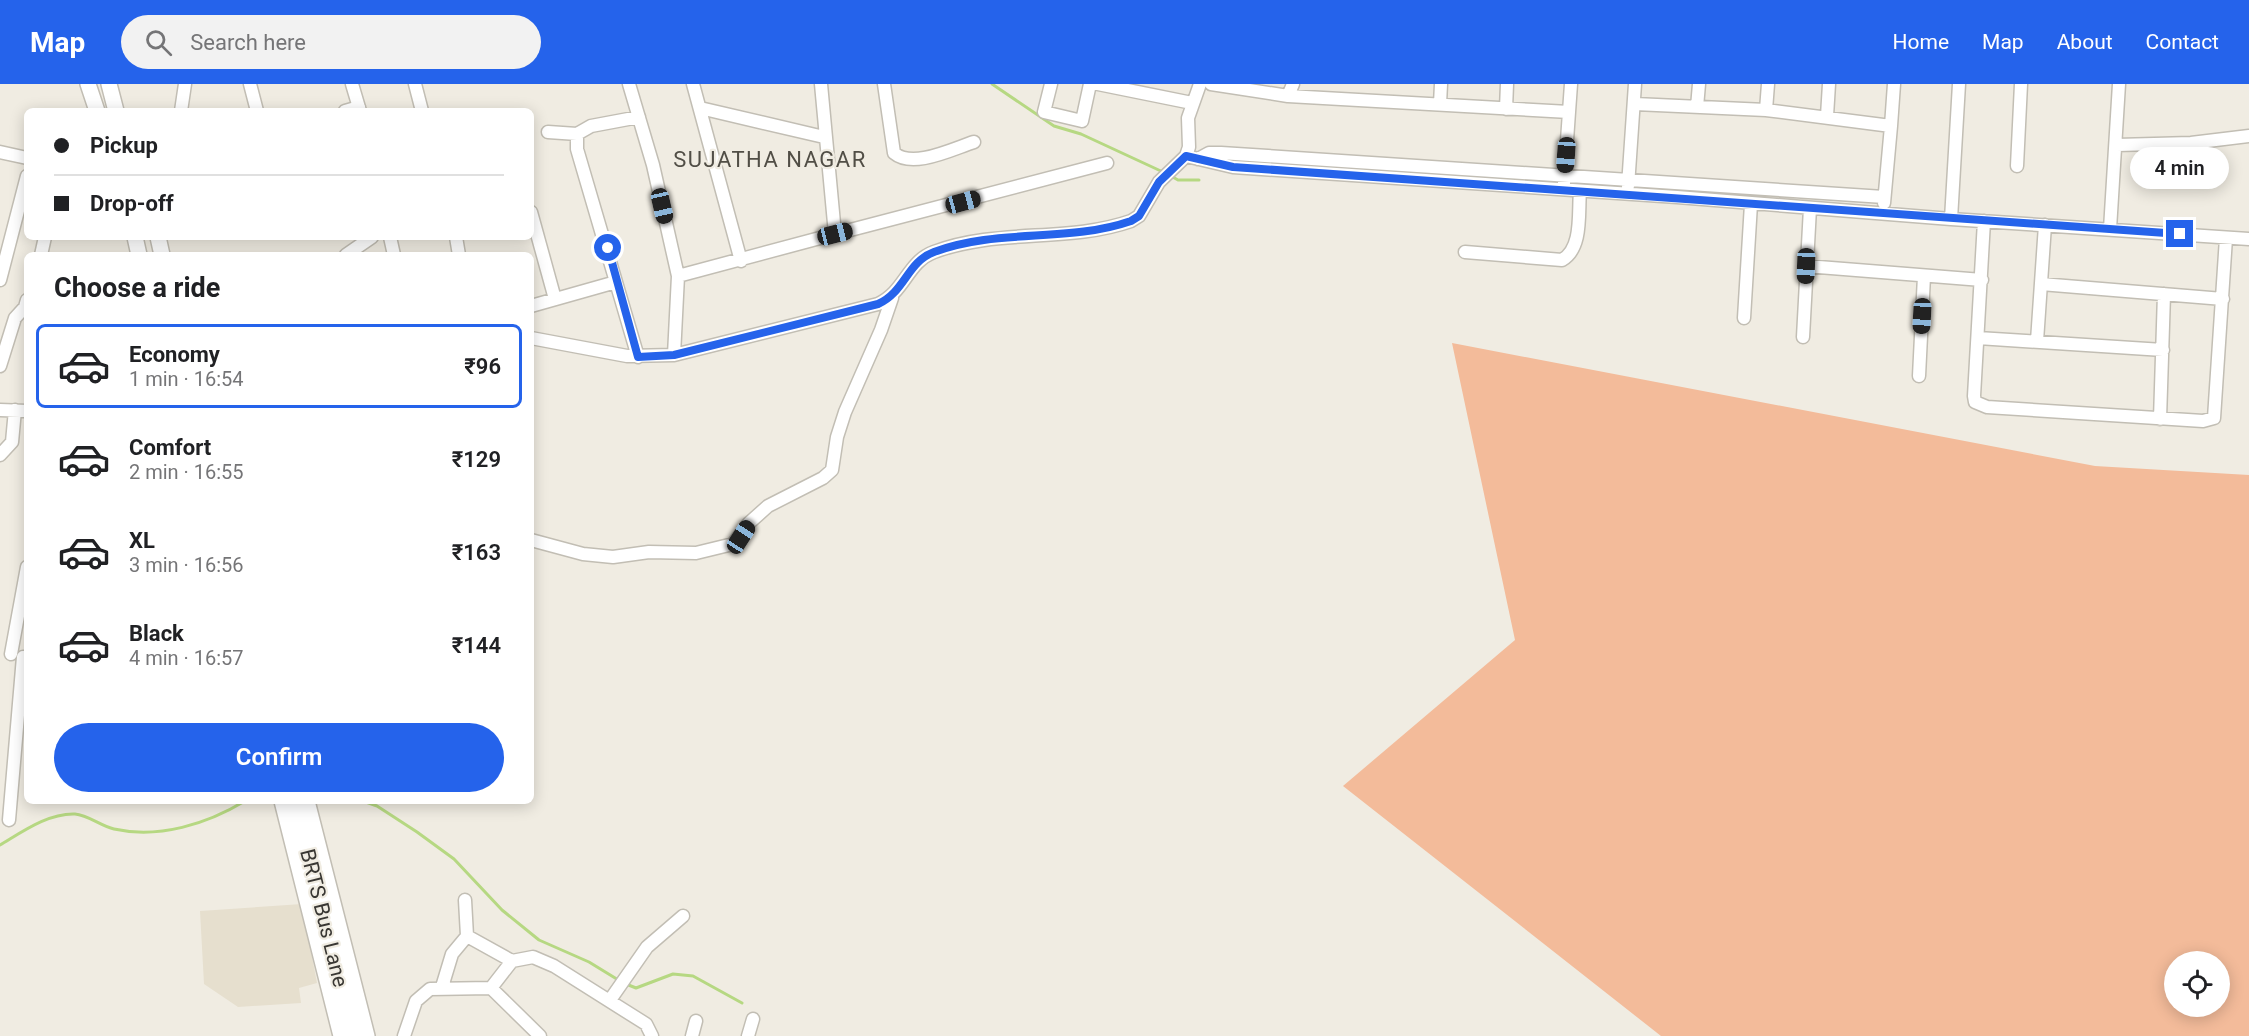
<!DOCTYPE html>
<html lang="en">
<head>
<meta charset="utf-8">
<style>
	body { margin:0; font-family:Roboto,sans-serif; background:#f2f2f2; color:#202124; height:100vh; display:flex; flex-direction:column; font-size:22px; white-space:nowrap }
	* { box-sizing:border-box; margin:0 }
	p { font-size:20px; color:#757577 }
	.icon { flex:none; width:33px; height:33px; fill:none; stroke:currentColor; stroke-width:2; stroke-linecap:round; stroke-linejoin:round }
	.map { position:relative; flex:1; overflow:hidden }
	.panel { position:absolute; left:24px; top:168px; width:510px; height:552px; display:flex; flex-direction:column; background:#fff; border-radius:9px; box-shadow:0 3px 15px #0003 }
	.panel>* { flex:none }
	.guide { position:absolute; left:24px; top:24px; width:510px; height:132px; border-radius:9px; box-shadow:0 3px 15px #0003; display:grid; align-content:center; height:132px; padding:0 30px; background:#fff }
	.tools { position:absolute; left:2164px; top:867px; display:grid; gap:12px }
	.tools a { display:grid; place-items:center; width:66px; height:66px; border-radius:50%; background:#fff; box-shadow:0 3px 15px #0003; font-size:30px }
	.end { position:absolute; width:27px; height:27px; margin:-14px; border:8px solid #2563eb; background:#fff; box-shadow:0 0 0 3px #fff }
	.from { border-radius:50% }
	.bubble { position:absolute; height:42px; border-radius:21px; background:#fff; box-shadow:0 3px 15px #0003; font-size:20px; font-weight:600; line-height:42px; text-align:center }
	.car { position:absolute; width:18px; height:36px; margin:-18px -9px; border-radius:8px; box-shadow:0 0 4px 2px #0007; background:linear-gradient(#222 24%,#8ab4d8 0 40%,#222 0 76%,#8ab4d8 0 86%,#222 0) }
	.guide b { display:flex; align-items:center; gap:21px; height:57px; font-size:22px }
	.guide b+b { border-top:2px solid #e0e0e0 }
	.guide i { width:15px; height:15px; background:#202124 }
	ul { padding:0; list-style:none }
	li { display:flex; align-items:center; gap:18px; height:84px; margin:0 12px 9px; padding:0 18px; border:3px solid transparent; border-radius:9px }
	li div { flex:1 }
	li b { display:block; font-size:22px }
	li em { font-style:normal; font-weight:600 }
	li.current { border-color:#2563eb }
	li>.icon { width:54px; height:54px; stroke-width:1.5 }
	h2 { padding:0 30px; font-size:27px; line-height:72px }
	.action { display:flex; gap:12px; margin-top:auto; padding:12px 30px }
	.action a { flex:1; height:69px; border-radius:36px; background:#2563eb; color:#fff; font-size:24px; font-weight:600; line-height:69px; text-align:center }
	header { display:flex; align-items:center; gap:36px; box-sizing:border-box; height:84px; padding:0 30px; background:#2563eb; color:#fff }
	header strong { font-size:28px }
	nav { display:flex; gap:33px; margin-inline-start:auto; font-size:21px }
	.search { width:420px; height:54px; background:#f2f2f2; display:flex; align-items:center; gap:15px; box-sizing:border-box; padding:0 21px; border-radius:33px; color:#757577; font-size:22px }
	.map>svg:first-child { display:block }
</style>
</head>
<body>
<header>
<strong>Map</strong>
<div class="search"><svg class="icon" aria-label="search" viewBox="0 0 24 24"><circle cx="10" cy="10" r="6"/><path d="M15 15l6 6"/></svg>Search here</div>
<nav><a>Home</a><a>Map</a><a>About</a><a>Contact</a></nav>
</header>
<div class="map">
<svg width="2249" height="952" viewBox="0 0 2249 952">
	<rect width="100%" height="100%" fill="#f0ece2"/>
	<path fill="#e6dfce" d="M 302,820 L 317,899 L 299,904 L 301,919 L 238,923 L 204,900 L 200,827 Z"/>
	<path fill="#f3bb9a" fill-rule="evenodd" d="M 1452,259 L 2095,382 L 2249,391 L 2249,952 L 1661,952 L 1343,702 L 1515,556 ZM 2175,878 L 2220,878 L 2220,922 L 2175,922 Z"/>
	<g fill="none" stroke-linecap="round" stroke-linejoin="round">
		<path stroke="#b6d882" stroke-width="3" d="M 992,0 L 1054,42 L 1081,50 L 1163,88
			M 1169,91 L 1178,96 L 1199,96
			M 363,717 L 377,722 L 417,748 L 454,775 L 502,826 L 539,856 L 589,878 L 620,897
			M 0,761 C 22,748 48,729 75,730 C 88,731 101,742 114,745 C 159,755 207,740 245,717
			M 626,900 L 636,904 L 673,890 L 693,892 L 742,919"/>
		<g stroke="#c2beb4" stroke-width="15">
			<path id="minor" d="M 250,0 L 257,27
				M 352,0 L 360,27
				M 415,0 L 422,27
				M 629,0 L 653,81 L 678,192 L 674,271 L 878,220 C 905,208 907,178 934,168 C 997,144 1068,159 1131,137 L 1139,132 L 1159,98 L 1186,72 L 1189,63 L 1188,34 L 1200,0
				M 693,0 L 741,177
				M 884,0 L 894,69 C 913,85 952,65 974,58
				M 1051,0 L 1044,28 L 1082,37 L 1090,0
				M 1098,0 L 1192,19
				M 1211,0 L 1288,12 L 1569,28 L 1564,99
				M 1288,12 L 1293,0
				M 1440,20 L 1441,0
				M 1635,20 L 1766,26 L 1891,42 L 1884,119
				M 1697,23 L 1699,0
				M 700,24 L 824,53
				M 1506,25 L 1507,0
				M 1766,26 L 1768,0
				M 181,27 L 185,0
				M 345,27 L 359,23
				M 1569,28 L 1571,0
				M 1827,32 L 1829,0
				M 1891,42 L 1894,0
				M 548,48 L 577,50
				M 2117,61 L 2191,59 L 2249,52
				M 0,68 L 27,74
				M 1186,72 L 1233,83 L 1677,113 L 1951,135 L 1959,0
				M 1198,75 L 1209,69 L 1221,69 L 1884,113
				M 2017,82 L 2021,0
				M 1628,102 L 1635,0
				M 531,128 L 555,215
				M 1951,135 L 2249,155
				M 1984,137 L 1974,312 L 1975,318 L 1987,323 L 2203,337 L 2214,334 L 2226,154
				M 2110,145 L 2119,0
				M 835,150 L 1107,79
				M 390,153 L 394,171
				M 456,153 L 459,171
				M 1465,168 L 1562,176 C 1583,164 1578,129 1580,107
				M 41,171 L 45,153
				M 346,171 L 372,153
				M 1806,182 L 1982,196
				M 678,192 L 835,150 L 821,0
				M 0,196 L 27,92
				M 616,198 L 638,273
				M 2041,200 L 2223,215
				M 531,222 L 616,198 L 577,65 L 577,50 L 591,42 L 639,33
				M 1744,234 L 1751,120
				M 1803,253 L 1810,124
				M 531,254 L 627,272 L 674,271
				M 1978,254 L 2163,266
				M 2037,257 L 2045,141
				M 0,282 L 15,234 L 25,223 L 27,216
				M 1919,292 L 1924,192
				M 0,326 L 27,327
				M 2160,335 L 2164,210
				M 0,371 L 12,358 L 15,326
				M 531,456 L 583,470 L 613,473 L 649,468 L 696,469 L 733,460 L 749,439 L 768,422 L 823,394 L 832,386 L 837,353 L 845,328 L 881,246 L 892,214
				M 11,570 L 27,483
				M 9,736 L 23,573
				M 467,852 L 512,877
				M 442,903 L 452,870 L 467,852 L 465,816
				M 491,904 L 540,952
				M 610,916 L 647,863 L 683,832
				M 404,952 L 416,917 L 430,905 L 491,904 L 512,877 L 533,873 L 554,882 L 646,940 L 652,952
				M 692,952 L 696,937
				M 748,952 L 753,935"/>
		</g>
		<g stroke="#c2beb4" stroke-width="18">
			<path id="major" d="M 88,0 L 97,27
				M 109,0 L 116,27
				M 135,153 L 139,171
				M 158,153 L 162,171
				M 282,717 L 341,952
				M 294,717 L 326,834 L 353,952
				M 307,717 L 367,952"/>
		</g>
		<use href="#minor" stroke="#fff" stroke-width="12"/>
		<use href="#major" stroke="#fff" stroke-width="15"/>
	</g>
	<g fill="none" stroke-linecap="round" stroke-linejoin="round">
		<path stroke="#2563eb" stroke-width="8" d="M 608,164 L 638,273 L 674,271 L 878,220 C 905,208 907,178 934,168 C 997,144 1068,159 1131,137 L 1139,132 L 1159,98 L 1186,72 L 1233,83 L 2180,150"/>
	</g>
	<g text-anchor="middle" stroke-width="4.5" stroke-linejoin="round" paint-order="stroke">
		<g font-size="21" fill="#393733" stroke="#f0ece2">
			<text transform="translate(324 834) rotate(76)" y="7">BRTS Bus Lane</text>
		</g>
		<g font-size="22" letter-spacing="1.5" fill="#514e46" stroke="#f0ece2">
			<text x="770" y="83">SUJATHA NAGAR</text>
		</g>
	</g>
</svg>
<div class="tools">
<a><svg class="icon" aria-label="locate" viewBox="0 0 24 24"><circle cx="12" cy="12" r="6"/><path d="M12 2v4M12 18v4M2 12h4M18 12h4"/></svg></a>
</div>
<i class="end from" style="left:608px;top:164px"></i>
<i class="end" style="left:2180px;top:150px"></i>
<div class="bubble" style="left:2130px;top:63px;width:99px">4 min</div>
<i class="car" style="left:1566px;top:71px;rotate:184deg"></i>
<i class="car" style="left:963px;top:118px;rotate:75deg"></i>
<i class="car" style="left:662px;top:122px;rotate:167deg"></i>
<i class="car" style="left:835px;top:150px;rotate:76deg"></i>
<i class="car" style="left:1806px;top:182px;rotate:182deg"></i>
<i class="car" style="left:1922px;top:232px;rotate:183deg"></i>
<i class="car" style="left:741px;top:453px;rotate:33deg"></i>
<div class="guide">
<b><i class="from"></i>Pickup</b>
<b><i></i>Drop-off</b>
</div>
<section class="panel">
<h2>Choose a ride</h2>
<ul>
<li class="current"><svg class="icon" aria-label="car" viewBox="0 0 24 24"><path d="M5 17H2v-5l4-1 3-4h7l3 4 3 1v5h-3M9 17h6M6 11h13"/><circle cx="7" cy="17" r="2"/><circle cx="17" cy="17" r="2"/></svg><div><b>Economy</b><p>1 min · 16:54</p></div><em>₹96</em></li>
<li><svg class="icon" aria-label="car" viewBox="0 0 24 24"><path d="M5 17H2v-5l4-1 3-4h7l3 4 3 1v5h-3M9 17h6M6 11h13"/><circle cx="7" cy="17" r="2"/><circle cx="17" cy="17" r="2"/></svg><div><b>Comfort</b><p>2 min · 16:55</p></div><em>₹129</em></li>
<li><svg class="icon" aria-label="car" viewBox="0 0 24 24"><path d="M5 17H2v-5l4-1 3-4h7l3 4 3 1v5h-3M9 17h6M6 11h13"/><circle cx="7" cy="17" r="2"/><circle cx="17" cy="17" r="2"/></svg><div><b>XL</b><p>3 min · 16:56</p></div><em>₹163</em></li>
<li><svg class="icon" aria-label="car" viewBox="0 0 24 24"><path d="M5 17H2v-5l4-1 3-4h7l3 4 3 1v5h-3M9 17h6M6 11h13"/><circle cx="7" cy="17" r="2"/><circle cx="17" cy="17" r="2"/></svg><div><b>Black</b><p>4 min · 16:57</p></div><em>₹144</em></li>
</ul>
<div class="action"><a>Confirm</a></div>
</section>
</div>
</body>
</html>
